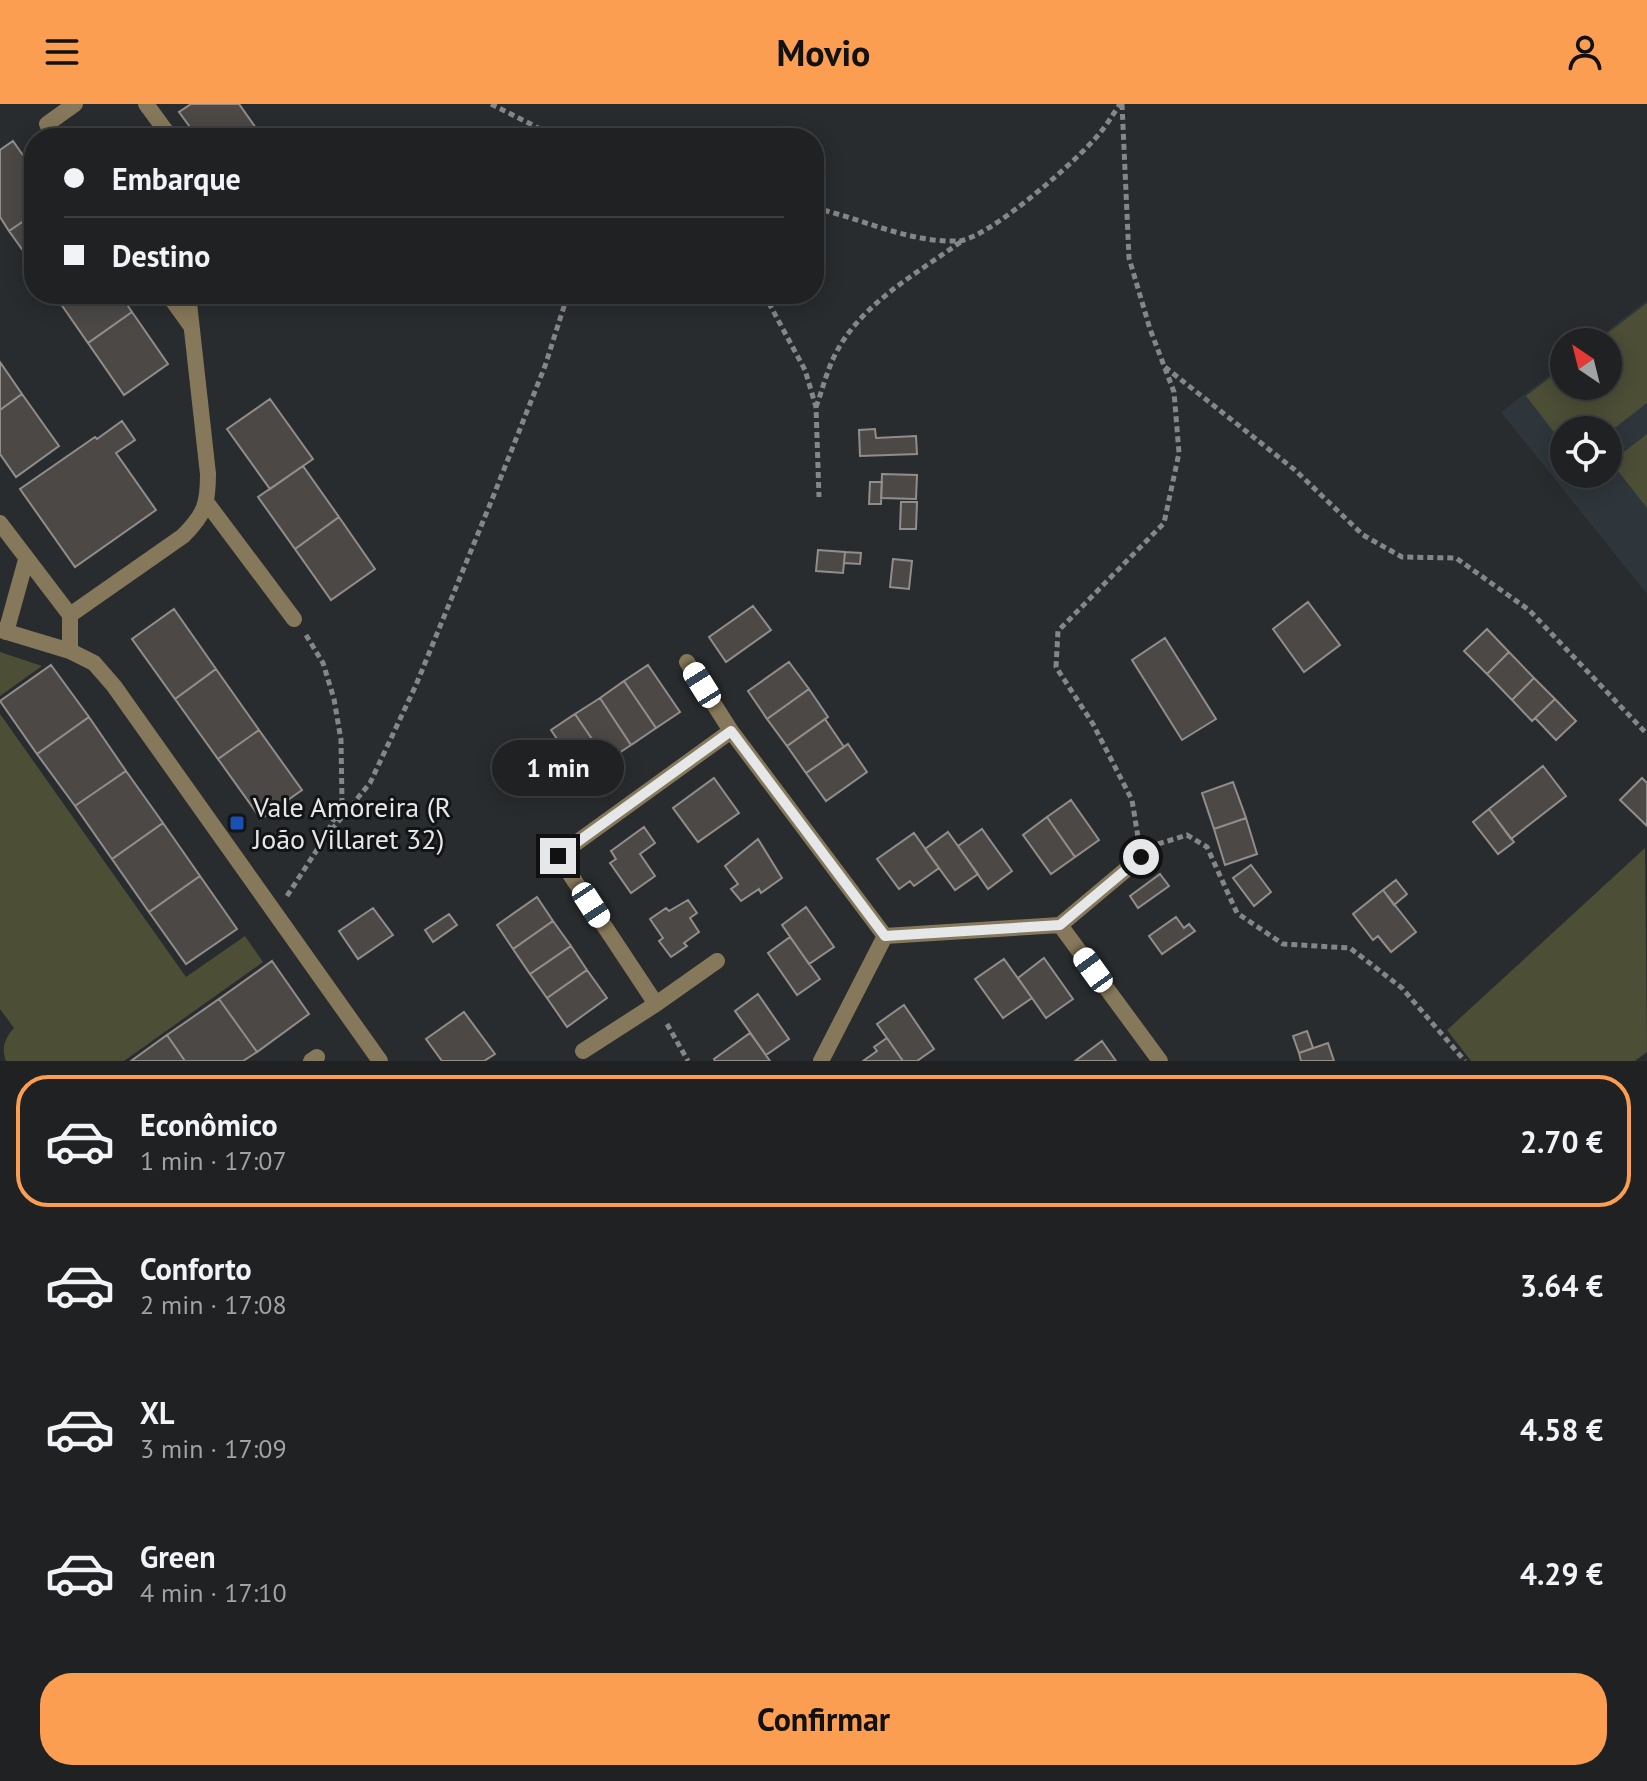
<!DOCTYPE html>
<html lang="pt">
<head>
<meta charset="utf-8">
<style>
	body { margin:0; font-family:"PT Sans",sans-serif; background:#27292a; color:#f1f3f6; height:100vh; display:flex; flex-direction:column; font-size:30px; white-space:nowrap }
	* { box-sizing:border-box; margin:0 }
	p { font-size:26px; color:#a1a3a5 }
	.icon { flex:none; width:44px; height:44px; fill:none; stroke:currentColor; stroke-width:2; stroke-linecap:round; stroke-linejoin:round }
	.map { position:relative; height:957px; overflow:hidden }
	.sheet { display:flex; flex-direction:column; background:#1f2122; flex:1 }
	.sheet>* { flex:none }
	.guide { position:absolute; left:24px; top:24px; width:800px; height:176px; border-radius:32px; box-shadow:0 4px 20px #0003,0 0 0 2px #3c3e40; display:grid; align-content:center; height:176px; padding:0 40px; background:#1f2122 }
	.needle { width:52px; rotate:325deg }
	.fabs { position:absolute; left:1550px; top:224px; display:grid; gap:16px }
	.fabs a { display:grid; place-items:center; width:72px; height:72px; border-radius:50%; background:#1f2122; box-shadow:0 4px 20px #0003,0 0 0 2px #3c3e40; font-size:40px }
	.end { position:absolute; width:36px; height:36px; margin:-18px; border:10px solid #e6e7e9; background:#111; box-shadow:0 0 0 4px #111 }
	.from { border-radius:50% }
	.bubble { position:absolute; height:56px; border-radius:28px; background:#1f2122; box-shadow:0 4px 20px #0003,0 0 0 2px #3c3e40; font-size:26px; font-weight:800; line-height:56px; text-align:center }
	.car { position:absolute; width:24px; height:48px; margin:-24px -12px; border-radius:10px; box-shadow:0 0 6px 2px #0007; background:linear-gradient(#fff 24%,#345 0 40%,#fff 0 76%,#345 0 86%,#fff 0) }
	.guide b { display:flex; align-items:center; gap:28px; height:76px; font-size:30px }
	.guide b+b { border-top:2px solid #3c3e40 }
	.guide i { width:20px; height:20px; background:#f1f3f6 }
	ul { padding:14px 0 0; list-style:none }
	li { display:flex; align-items:center; gap:24px; height:132px; margin:0 16px 12px; padding:0 24px; border:4px solid transparent; border-radius:32px }
	li div { flex:1 }
	li b { display:block; font-size:30px }
	li em { font-style:normal; font-weight:800 }
	li.active { border-color:#fb9e51 }
	li>.icon { width:72px; height:72px; stroke-width:1.5 }
	.action { display:flex; gap:16px; margin-top:auto; padding:16px 40px }
	.action a { flex:1; height:92px; border-radius:32px; background:#fb9e51; color:#111; font-size:32px; font-weight:800; line-height:92px; text-align:center }
	header { display:flex; justify-content:space-between; align-items:center; height:104px; padding:0 40px; background:#fb9e51; color:#111; font-size:36px; font-weight:800 }
	.map>svg:first-child { display:block }
</style>
</head>
<body>
<header><svg class="icon" aria-label="menu" viewBox="0 0 24 24"><path d="M4 6h16M4 12h16M4 18h16"/></svg>Movio<svg class="icon" aria-label="person" viewBox="0 0 24 24"><circle cx="12" cy="8" r="4"/><path d="M4 21q1-7 8-7t8 7"/></svg></header>
<div class="map">
<svg width="1647" height="957" viewBox="0 0 1647 957">
	<rect width="100%" height="100%" fill="#292c2e"/>
	<path fill="#2e363c" fill-rule="evenodd" d="M 1647,196 L 1647,490 L 1501,308 L 1564,260 L 1564,282 L 1608,282 L 1608,238 L 1593,238 ZM 1564,326 L 1608,326 L 1608,370 L 1564,370 Z"/>
	<path fill="#4d4e36" d="M 1647,199 L 1647,299 L 1608,329 L 1608,326 L 1564,326 L 1564,341 L 1526,292 L 1564,263 L 1564,282 L 1608,282 L 1608,238 L 1596,238 Z
		M 1647,330 L 1647,404 L 1611,358 Z
		M 0,548 L 42,562 L 0,592 Z
		M 0,610 L 186,873 L 245,832 L 263,858 L 124,957 L 6,957 C 1,944 5,934 14,924 L 0,905 Z
		M 1645,744 L 1647,948 L 1635,957 L 1471,957 L 1447,926 Z"/>
	<path fill="#4b4846" stroke="#918d8b" stroke-width="2" d="M 191,0 L 239,0 L 263,34 L 198,34 L 179,8 Z
		M 13,37 L 34,67 L 34,110 L 9,127 L 0,113 L 0,46 Z
		M 34,110 L 34,162 L 9,127 Z
		M 54,190 L 120,190 L 132,208 L 88,239 Z
		M 132,208 L 168,260 L 124,291 L 88,239 Z
		M 0,258 L 22,290 L 0,306 Z
		M 22,290 L 59,342 L 16,373 L 0,350 L 0,306 Z
		M 270,295 L 313,355 L 270,385 L 227,325 Z
		M 122,317 L 135,336 L 116,349 L 156,406 L 75,463 L 20,385 L 95,333 L 97,335 Z
		M 875,325 L 876,334 L 916,332 L 917,350 L 860,352 L 859,326 Z
		M 303,362 L 339,413 L 295,445 L 258,393 Z
		M 882,370 L 917,371 L 916,395 L 881,394 Z
		M 870,378 L 882,378 L 881,400 L 869,400 Z
		M 901,398 L 917,398 L 916,425 L 900,425 Z
		M 339,413 L 375,465 L 331,496 L 295,445 Z
		M 818,446 L 845,448 L 843,469 L 816,467 Z
		M 845,448 L 861,449 L 860,460 L 844,459 Z
		M 893,455 L 912,457 L 909,485 L 890,483 Z
		M 1308,498 L 1340,541 L 1304,568 L 1273,525 Z
		M 753,502 L 771,526 L 726,558 L 709,533 Z
		M 174,505 L 216,565 L 175,595 L 132,535 Z
		M 1487,525 L 1509,548 L 1487,570 L 1464,547 Z
		M 1165,534 L 1216,615 L 1182,636 L 1132,556 Z
		M 1509,548 L 1534,574 L 1512,596 L 1487,570 Z
		M 789,558 L 809,585 L 767,615 L 748,587 Z
		M 51,561 L 89,613 L 37,650 L 0,597 Z
		M 648,561 L 680,608 L 656,624 L 624,577 Z
		M 216,565 L 259,626 L 218,655 L 175,595 Z
		M 1534,574 L 1555,595 L 1532,617 L 1512,596 Z
		M 624,577 L 656,624 L 631,641 L 600,594 Z
		M 809,585 L 828,613 L 787,642 L 767,615 Z
		M 600,594 L 631,641 L 607,657 L 575,610 Z
		M 1555,595 L 1576,617 L 1556,636 L 1535,614 Z
		M 575,610 L 607,657 L 583,674 L 551,626 Z
		M 89,613 L 126,667 L 75,702 L 37,650 Z
		M 825,615 L 844,643 L 806,669 L 787,642 Z
		M 259,626 L 302,686 L 261,715 L 218,655 Z
		M 848,640 L 867,668 L 826,697 L 806,669 Z
		M 1543,662 L 1566,692 L 1511,735 L 1489,705 Z
		M 126,667 L 163,719 L 112,755 L 75,702 Z
		M 714,674 L 739,709 L 698,738 L 673,704 Z
		M 1642,674 L 1647,679 L 1647,722 L 1620,696 Z
		M 1233,678 L 1246,714 L 1214,725 L 1202,689 Z
		M 1071,696 L 1099,736 L 1075,753 L 1047,713 Z
		M 1489,705 L 1514,738 L 1498,750 L 1473,718 Z
		M 1047,713 L 1075,753 L 1051,770 L 1023,731 Z
		M 1246,714 L 1257,750 L 1225,761 L 1214,725 Z
		M 163,719 L 200,772 L 149,808 L 112,755 Z
		M 644,723 L 655,739 L 640,750 L 655,772 L 631,789 L 610,759 L 616,755 L 611,747 Z
		M 982,725 L 1012,767 L 988,785 L 958,742 Z
		M 948,728 L 978,770 L 955,786 L 925,745 Z
		M 914,729 L 939,764 L 914,782 L 910,777 L 899,785 L 877,755 Z
		M 758,735 L 782,774 L 761,789 L 759,785 L 741,797 L 731,785 L 738,780 L 725,762 Z
		M 1251,761 L 1271,788 L 1254,802 L 1233,774 Z
		M 1160,770 L 1169,782 L 1138,804 L 1130,792 Z
		M 200,772 L 237,825 L 186,860 L 149,808 Z
		M 1396,776 L 1407,790 L 1394,801 L 1383,786 Z
		M 1383,786 L 1416,828 L 1391,848 L 1378,832 L 1373,836 L 1353,810 Z
		M 537,793 L 553,817 L 513,845 L 497,821 Z
		M 688,796 L 697,809 L 690,814 L 699,828 L 684,839 L 687,842 L 671,853 L 659,837 L 663,834 L 650,815 L 666,804 L 669,807 Z
		M 806,803 L 834,843 L 809,860 L 782,821 Z
		M 373,804 L 393,831 L 358,855 L 339,827 Z
		M 449,810 L 457,821 L 433,838 L 425,826 Z
		M 1176,813 L 1184,824 L 1189,820 L 1195,827 L 1162,850 L 1149,832 Z
		M 553,817 L 571,842 L 530,870 L 513,845 Z
		M 790,833 L 820,875 L 797,891 L 768,849 Z
		M 571,842 L 587,866 L 547,894 L 530,870 Z
		M 1044,854 L 1073,895 L 1046,914 L 1018,874 Z
		M 1004,855 L 1032,894 L 1003,914 L 975,875 Z
		M 272,857 L 309,910 L 257,948 L 219,895 Z
		M 587,866 L 607,894 L 567,923 L 547,894 Z
		M 758,890 L 789,935 L 766,951 L 735,907 Z
		M 219,895 L 257,948 L 243,957 L 185,957 L 167,931 Z
		M 904,901 L 934,945 L 917,957 L 903,957 L 877,920 Z
		M 464,908 L 495,950 L 484,957 L 442,957 L 426,935 Z
		M 1307,927 L 1313,944 L 1299,949 L 1293,932 Z
		M 750,929 L 770,957 L 715,957 L 714,955 Z
		M 167,931 L 185,957 L 131,957 Z
		M 887,934 L 903,957 L 863,957 L 877,947 L 874,943 Z
		M 1102,937 L 1116,957 L 1075,957 Z
		M 1328,939 L 1334,957 L 1301,957 L 1299,949 Z"/>
	<g fill="none" stroke-linecap="round" stroke-linejoin="round">
		<path stroke="#848688" stroke-width="5" stroke-dasharray="6 4" stroke-linecap="butt" d="M 491,0 L 558,34
			M 1122,0 L 1129,154 L 1150,225 L 1174,288 L 1179,349 L 1164,419 L 1058,527 L 1056,563 L 1093,620 L 1132,696 L 1138,733
			M 814,104 C 861,114 909,139 958,137 C 987,136 1079,55 1099,30 C 1107,21 1113,10 1120,0
			M 764,190 L 805,266 L 816,303 L 819,393
			M 1165,263 L 1295,366 L 1363,431 L 1402,453 L 1456,454 L 1529,506 L 1647,630
			M 816,303 C 822,287 826,270 833,255 C 857,202 916,170 962,137
			M 306,531 L 323,559 L 334,595 L 341,636 L 342,699 L 328,727
			M 1158,740 L 1187,731 L 1207,743 L 1237,809 L 1283,840 L 1350,844 L 1402,884 L 1465,957
			M 287,792 L 324,735 L 370,679 L 416,581 L 493,393 L 545,262 L 568,190
			M 667,920 L 688,957"/>
		<path stroke="#86785a" stroke-width="16" d="M 146,0 L 171,34
			M 57,34 L 47,20 L 75,0
			M 168,190 L 191,222
			M 207,399 L 294,515
			M 0,419 L 70,511 L 70,547
			M 70,511 L 183,432 C 205,410 208,400 208,370 L 188,190
			M 0,526 L 70,547 L 94,559 L 114,582 L 380,957
			M 6,528 L 26,456
			M 687,558 L 731,627
			M 1060,821 L 1141,753
			M 885,832 L 1060,821 L 1160,957
			M 656,900 L 717,857
			M 583,947 L 656,900 L 558,752 L 731,627 L 885,832 L 821,957
			M 311,957 L 317,953"/>
	</g>
	<g fill="none" stroke-linecap="round" stroke-linejoin="round">
		<path stroke="#e6e7e9" stroke-width="10" d="M 558,752 L 731,627 L 885,832 L 1060,821 L 1141,753"/>
	</g>
	<rect fill="#1a4fb4" stroke="#131415" stroke-width="3" x="229" y="711" width="16" height="16" rx="4"/>
	<g text-anchor="middle" stroke-width="6" stroke-linejoin="round" paint-order="stroke">
		<g font-size="28" fill="#e6e7e9" stroke="#131415" text-anchor="start">
			<text x="253" y="713">Vale Amoreira (R<tspan x="253" dy="32">João Villaret 32)</tspan></text>
		</g>
	</g>
</svg>
<div class="fabs">
<a><svg class="needle" viewBox="-14 -14 28 28"><path d="M0-13l5 13h-10z" fill="#e53935"/><path d="M0 13l5-13h-10z" fill="#a1a3a5"/></svg></a>
<a><svg class="icon" aria-label="locate" viewBox="0 0 24 24"><circle cx="12" cy="12" r="6"/><path d="M12 2v4M12 18v4M2 12h4M18 12h4"/></svg></a>
</div>
<i class="end from" style="left:1141px;top:753px"></i>
<i class="end" style="left:558px;top:752px"></i>
<div class="bubble" style="left:492px;top:636px;width:132px">1 min</div>
<i class="car" style="left:702px;top:581px;rotate:328deg"></i>
<i class="car" style="left:591px;top:801px;rotate:147deg"></i>
<i class="car" style="left:1093px;top:866px;rotate:324deg"></i>
<div class="guide">
<b><i class="from"></i>Embarque</b>
<b><i></i>Destino</b>
</div>
</div>
<section class="sheet">
<ul>
<li class="active"><svg class="icon" aria-label="car" viewBox="0 0 24 24"><path d="M5 17H2v-5l4-1 3-4h7l3 4 3 1v5h-3M9 17h6M6 11h13"/><circle cx="7" cy="17" r="2"/><circle cx="17" cy="17" r="2"/></svg><div><b>Econômico</b><p>1 min · 17:07</p></div><em>2.70 €</em></li>
<li><svg class="icon" aria-label="car" viewBox="0 0 24 24"><path d="M5 17H2v-5l4-1 3-4h7l3 4 3 1v5h-3M9 17h6M6 11h13"/><circle cx="7" cy="17" r="2"/><circle cx="17" cy="17" r="2"/></svg><div><b>Conforto</b><p>2 min · 17:08</p></div><em>3.64 €</em></li>
<li><svg class="icon" aria-label="car" viewBox="0 0 24 24"><path d="M5 17H2v-5l4-1 3-4h7l3 4 3 1v5h-3M9 17h6M6 11h13"/><circle cx="7" cy="17" r="2"/><circle cx="17" cy="17" r="2"/></svg><div><b>XL</b><p>3 min · 17:09</p></div><em>4.58 €</em></li>
<li><svg class="icon" aria-label="car" viewBox="0 0 24 24"><path d="M5 17H2v-5l4-1 3-4h7l3 4 3 1v5h-3M9 17h6M6 11h13"/><circle cx="7" cy="17" r="2"/><circle cx="17" cy="17" r="2"/></svg><div><b>Green</b><p>4 min · 17:10</p></div><em>4.29 €</em></li>
</ul>
<div class="action"><a>Confirmar</a></div>
</section>
</body>
</html>
